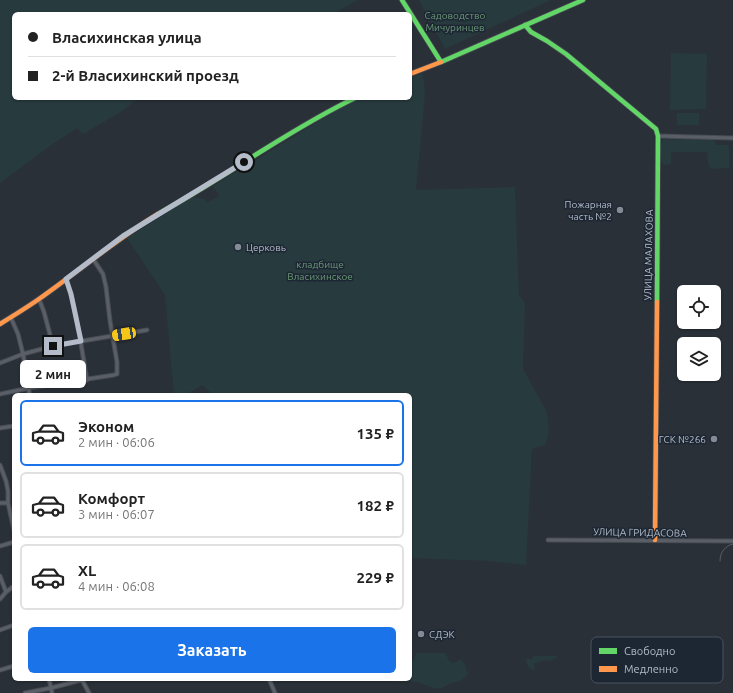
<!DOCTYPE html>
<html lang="ru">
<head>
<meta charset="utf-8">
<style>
	body { margin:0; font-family:Ubuntu,sans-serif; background:#f2f2f2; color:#222; height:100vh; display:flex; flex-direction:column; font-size:15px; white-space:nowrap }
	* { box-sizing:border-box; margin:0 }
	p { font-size:13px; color:#767676 }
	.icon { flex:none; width:22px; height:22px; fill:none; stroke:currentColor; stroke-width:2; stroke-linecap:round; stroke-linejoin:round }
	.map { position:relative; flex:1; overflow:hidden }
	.details { position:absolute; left:12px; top:393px; width:400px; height:288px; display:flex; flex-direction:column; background:#fff; border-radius:6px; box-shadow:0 1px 3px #0004 }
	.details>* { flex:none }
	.hud { position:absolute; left:12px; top:12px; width:400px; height:88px; border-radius:6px; box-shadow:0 1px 3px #0004; display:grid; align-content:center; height:88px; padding:0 16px; background:#fff }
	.tools { position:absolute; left:677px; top:285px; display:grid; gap:8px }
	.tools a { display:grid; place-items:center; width:44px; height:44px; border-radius:6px; background:#fff; box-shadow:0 1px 3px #0004; font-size:20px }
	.end { position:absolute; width:18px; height:18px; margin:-9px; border:5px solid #b4bcc9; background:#111; box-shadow:0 0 0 2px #111 }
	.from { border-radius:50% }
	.bubble { position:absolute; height:28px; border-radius:6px; background:#fff; box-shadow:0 1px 3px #0004; font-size:13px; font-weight:600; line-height:28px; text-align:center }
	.car { position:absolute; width:12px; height:24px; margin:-12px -6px; border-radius:5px; box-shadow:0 0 3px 1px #0007; background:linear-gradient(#f5c518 24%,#345 0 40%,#f5c518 0 76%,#345 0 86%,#f5c518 0) }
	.hud b { display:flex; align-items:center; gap:14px; height:38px; font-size:15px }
	.hud b+b { border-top:1px solid #e0e0e0 }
	.hud i { width:10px; height:10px; background:#222 }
	ul { padding:7px 0 0; list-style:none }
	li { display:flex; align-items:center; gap:12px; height:66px; margin:0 8px 6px; padding:0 8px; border:2px solid #e0e0e0; border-radius:6px }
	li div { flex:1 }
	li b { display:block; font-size:15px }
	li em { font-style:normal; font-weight:600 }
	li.on { border-color:#1a73e8 }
	li>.icon { width:36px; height:36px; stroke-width:1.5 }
	.action { display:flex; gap:8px; margin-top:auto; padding:8px 16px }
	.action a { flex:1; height:46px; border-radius:6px; background:#1a73e8; color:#fff; font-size:16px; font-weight:600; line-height:46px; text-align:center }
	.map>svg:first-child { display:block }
</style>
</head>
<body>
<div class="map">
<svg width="733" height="693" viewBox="0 0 733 693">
	<rect width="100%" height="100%" fill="#2a3038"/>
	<path fill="#273a3e" d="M 0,0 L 358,0 L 333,14 L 292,14 L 291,12 L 288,14 L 14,14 L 14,98 L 139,98 L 119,113 L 83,134 L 77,128 L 50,146 L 0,183 Z
		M 419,0 L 551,0 L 445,49 Z
		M 671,53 L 707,54 L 706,109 L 670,110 Z
		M 422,73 L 424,81 L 425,95 L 416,190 L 515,187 L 519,295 L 525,303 L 523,369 L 547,412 L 549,432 L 545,445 L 532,449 L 526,565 L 488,561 L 410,558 L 410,395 L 213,395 L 202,385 L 186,395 L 174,395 L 165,295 L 127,238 L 191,197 L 205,199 L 207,203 L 219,196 L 213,186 L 324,118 L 351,103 L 363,98 L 410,98 L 410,78 Z
		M 677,113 L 699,113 L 699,125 L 677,125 Z
		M 664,139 L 712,140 L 715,141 L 716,145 L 727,145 L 729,146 L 729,168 L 713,169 L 710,168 L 708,163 L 707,152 L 671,152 L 671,164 L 664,165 C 658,160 660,148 662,141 Z
		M 417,653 L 445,653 L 450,662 L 454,663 L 461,659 L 465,665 L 468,674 C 461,681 460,682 450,683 C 438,693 433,687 420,683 C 412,680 402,682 394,681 L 391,679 L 410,679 L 410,661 L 413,661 Z
		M 533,656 L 557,656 L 556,658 L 551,661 L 546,660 C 542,662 538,661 534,664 L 534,666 L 535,668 L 534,670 C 528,670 526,663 526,658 L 530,659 L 533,659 Z"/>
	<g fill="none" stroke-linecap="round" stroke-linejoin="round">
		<g stroke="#484c53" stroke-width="5">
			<path id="street" d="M 658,136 L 733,138
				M 66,279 C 77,311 81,346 87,380
				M 39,299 L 44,312 L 53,346
				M 11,318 L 18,334 L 23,354 L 29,388 L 29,395
				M 0,363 L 23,354 L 53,346 L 147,330
				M 0,394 L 29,388 L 114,375 L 117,374 L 117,362 L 110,321 L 106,287 L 103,274 L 93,259
				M 0,428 L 14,426
				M 0,465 L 6,481 L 8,491 L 8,503 L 14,530
				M 0,503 L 8,503
				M 548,540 L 733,541
				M 0,546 L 14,542
				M 0,576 L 6,592
				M 0,599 L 6,592 L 14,586
				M 0,630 L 14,625
				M 0,670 L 14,666
				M 49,679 L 52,693
				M 269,679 L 275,693
				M 82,680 L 89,693
				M 25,693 L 51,688 L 85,679"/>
		</g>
		<g stroke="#484c53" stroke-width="6">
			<path id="fast" d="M 402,0 L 441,62 L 583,0
				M 525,25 L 531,32 L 547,41 L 566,54 L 656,129 L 658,136 L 657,302
				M 158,214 C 190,196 221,177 252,157 C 286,136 319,115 355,98"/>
		</g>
		<g stroke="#484c53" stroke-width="6">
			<path id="slow" d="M 410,74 L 441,62
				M 0,324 C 13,316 26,308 39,299 C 79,271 116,239 158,214
				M 655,540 L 657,302"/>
		</g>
		<use href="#street" stroke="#5a5e66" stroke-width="3"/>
		<use href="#fast" stroke="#63d668" stroke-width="4.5"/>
		<use href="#slow" stroke="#ff974d" stroke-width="4.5"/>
		<path stroke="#595d64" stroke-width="1" d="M 720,561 C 720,552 725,546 733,544"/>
	</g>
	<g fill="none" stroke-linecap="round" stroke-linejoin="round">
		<path stroke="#b4bcc9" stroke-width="5" d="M 53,346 L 81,341 L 71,294 L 66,279 L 123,236 L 244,162"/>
	</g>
	<g fill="#848b96" stroke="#1d2633" stroke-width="1.5">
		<circle cx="620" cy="210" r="4"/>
		<circle cx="238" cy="247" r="4"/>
		<circle cx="714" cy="439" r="4"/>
		<circle cx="421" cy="634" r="4"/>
	</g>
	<g text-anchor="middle" stroke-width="3" stroke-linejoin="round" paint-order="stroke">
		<g font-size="10" fill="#6b9a76" stroke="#1d2633">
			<text x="455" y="19">Садоводство<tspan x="455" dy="12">Мичуринцев</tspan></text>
			<text x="320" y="268">кладбище<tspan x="320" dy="12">Власихинское</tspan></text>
		</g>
		<g font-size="10" fill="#b4bcc9" stroke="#1d2633" text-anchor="end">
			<text x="612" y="208">Пожарная<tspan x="612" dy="12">часть №2</tspan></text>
			<text x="246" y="251" text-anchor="start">Церковь</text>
			<text x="706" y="443">ГСК №266</text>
			<text x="429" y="638" text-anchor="start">СДЭК</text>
		</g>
		<g font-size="10" fill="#b4bcc9" stroke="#1d2633">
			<text transform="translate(648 255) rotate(-89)" y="4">УЛИЦА МАЛАХОВА</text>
			<text transform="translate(640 532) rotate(1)" y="4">УЛИЦА ГРИДАСОВА</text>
		</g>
	</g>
	<rect x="591" y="637" width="132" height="46" rx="6" fill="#1d2633" stroke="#4a5360" stroke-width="1"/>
	<rect x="599" y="648" width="18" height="6" fill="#63d668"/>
	<rect x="599" y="666" width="18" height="6" fill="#ff974d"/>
	<g font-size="11" fill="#b4bcc9">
		<text x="624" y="655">Свободно</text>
		<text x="624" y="673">Медленно</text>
	</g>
</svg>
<div class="tools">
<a><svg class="icon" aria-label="locate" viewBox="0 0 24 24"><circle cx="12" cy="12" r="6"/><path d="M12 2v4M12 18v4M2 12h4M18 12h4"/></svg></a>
<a><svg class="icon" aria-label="layers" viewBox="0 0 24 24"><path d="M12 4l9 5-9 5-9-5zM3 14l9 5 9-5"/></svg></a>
</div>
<i class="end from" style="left:244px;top:162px"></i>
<i class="end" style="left:53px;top:346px"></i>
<div class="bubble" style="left:20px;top:360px;width:66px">2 мин</div>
<i class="car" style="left:124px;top:334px;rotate:261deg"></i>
<div class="hud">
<b><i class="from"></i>Власихинская улица</b>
<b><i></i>2-й Власихинский проезд</b>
</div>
<section class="details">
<ul>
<li class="on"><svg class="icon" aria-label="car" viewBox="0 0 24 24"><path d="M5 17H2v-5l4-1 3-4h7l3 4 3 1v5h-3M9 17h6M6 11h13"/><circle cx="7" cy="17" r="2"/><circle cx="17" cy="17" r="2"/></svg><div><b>Эконом</b><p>2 мин · 06:06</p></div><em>135 ₽</em></li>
<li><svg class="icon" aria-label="car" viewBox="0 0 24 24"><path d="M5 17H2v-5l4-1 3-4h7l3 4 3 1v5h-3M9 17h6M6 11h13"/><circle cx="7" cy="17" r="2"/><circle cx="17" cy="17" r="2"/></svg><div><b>Комфорт</b><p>3 мин · 06:07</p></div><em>182 ₽</em></li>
<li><svg class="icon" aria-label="car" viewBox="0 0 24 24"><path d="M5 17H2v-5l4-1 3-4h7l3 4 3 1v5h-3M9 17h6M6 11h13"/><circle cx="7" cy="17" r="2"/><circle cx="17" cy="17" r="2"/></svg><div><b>XL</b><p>4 мин · 06:08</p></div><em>229 ₽</em></li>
</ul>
<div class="action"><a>Заказать</a></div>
</section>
</div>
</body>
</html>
